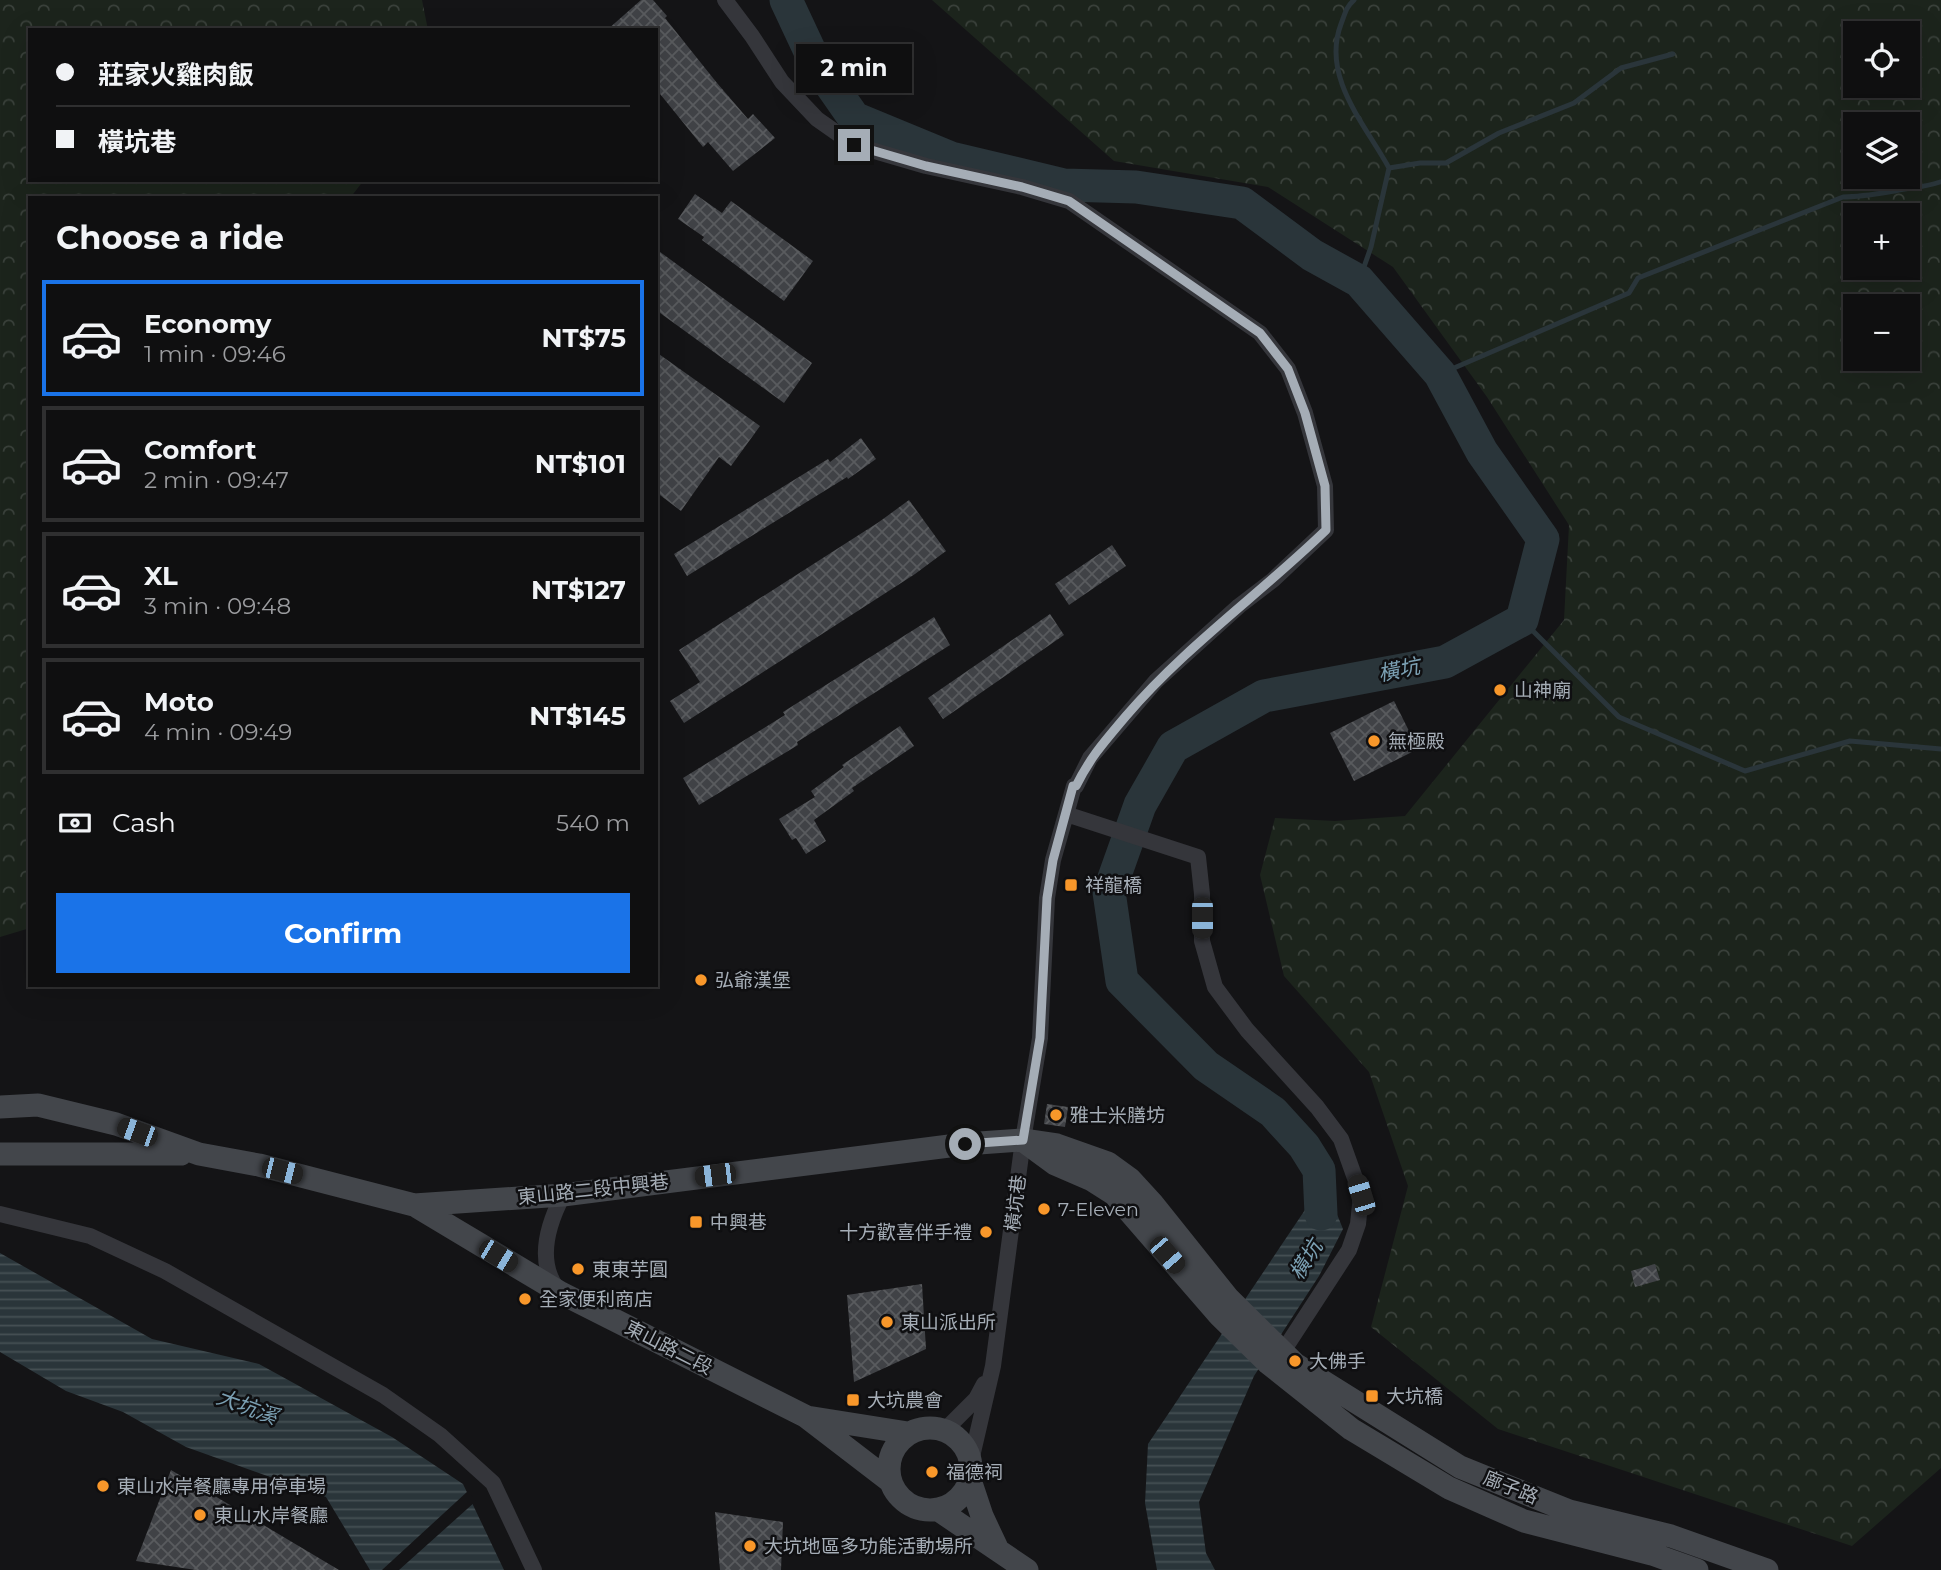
<!DOCTYPE html>
<html lang="en">
<head>
<meta charset="utf-8">
<style>
	body { margin:0; font-family:Montserrat,"Noto Sans TC",sans-serif; background:#181819; color:#f1f3f6; height:100vh; display:flex; flex-direction:column; font-size:26px; white-space:nowrap }
	* { box-sizing:border-box; margin:0 }
	p { font-size:23px; color:#9b9c9f }
	.icon { flex:none; width:38px; height:38px; fill:none; stroke:currentColor; stroke-width:2; stroke-linecap:round; stroke-linejoin:round }
	.map { position:relative; flex:1; overflow:hidden }
	.sheet { position:absolute; left:28px; top:196px; width:630px; height:791px; display:flex; flex-direction:column; background:#0f0f10; border-radius:0px; box-shadow:0 7px 28px #0002,0 0 0 2px #2f2f30 }
	.sheet>* { flex:none }
	.hud { position:absolute; left:28px; top:28px; width:630px; height:154px; border-radius:0px; box-shadow:0 7px 28px #0002,0 0 0 2px #2f2f30; display:grid; align-content:center; height:154px; padding:0 28px; background:#0f0f10 }
	.fabs { position:absolute; left:1843px; top:21px; display:grid; gap:14px }
	.fabs a { display:grid; place-items:center; width:77px; height:77px; border-radius:0px; background:#0f0f10; box-shadow:0 7px 28px #0002,0 0 0 2px #2f2f30; font-size:35px }
	.end { position:absolute; width:32px; height:32px; margin:-16px; border:9px solid #a5adb6; background:#111; box-shadow:0 0 0 4px #111 }
	.from { border-radius:50% }
	.bubble { position:absolute; height:49px; border-radius:0px; background:#0f0f10; box-shadow:0 7px 28px #0002,0 0 0 2px #2f2f30; font-size:23px; font-weight:700; line-height:49px; text-align:center }
	.car { position:absolute; width:21px; height:42px; margin:-21px -10px; border-radius:9px; box-shadow:0 0 5px 2px #0007; background:linear-gradient(#222 24%,#8ab4d8 0 40%,#222 0 76%,#8ab4d8 0 86%,#222 0) }
	.hud b { display:flex; align-items:center; gap:24px; height:66px; font-size:26px }
	.hud b+b { border-top:2px solid #2f2f30 }
	.hud i { width:18px; height:18px; background:#f1f3f6 }
	ul { padding:0; list-style:none }
	li { display:flex; align-items:center; gap:21px; height:116px; margin:0 14px 10px; padding:0 14px; border:4px solid #2f2f30; border-radius:0px }
	li div { flex:1 }
	li b { display:block; font-size:26px }
	li em { font-style:normal; font-weight:700 }
	li.current { border-color:#1a73e8 }
	li>.icon { width:63px; height:63px; stroke-width:1.5 }
	h2 { padding:0 28px; font-size:32px; line-height:84px }
	.pay { display:flex; align-items:center; gap:18px; height:77px; padding:0 28px; font-size:26px }
	.pay p { margin-inline-start:auto }
	.button { display:flex; gap:14px; margin-top:auto; padding:14px 28px }
	.button a { flex:1; height:80px; border-radius:0px; background:#1a73e8; color:#fff; font-size:28px; font-weight:700; line-height:80px; text-align:center }
	.map>svg:first-child { display:block }
</style>
</head>
<body>
<div class="map">
<svg width="1941" height="1570" viewBox="0 0 1941 1570">
	<defs>
		<pattern id="forest-crowns" width="20" height="18" patternUnits="userSpaceOnUse" patternTransform="scale(1.75)"><rect width="20" height="18" fill="#1c241c"/><path d="M2 6a3 3 0 1 1 6 0M12 15a3 3 0 1 1 6 0" fill="none" stroke="#3a413b"/></pattern>
		<pattern id="water-rules" width="6" height="5" patternUnits="userSpaceOnUse" patternTransform="scale(1.75)"><rect width="6" height="5" fill="#2a353a"/><path d="M0 2.5h6" fill="none" stroke="#465054"/></pattern>
		<pattern id="building-cross-hatch" width="8" height="8" patternUnits="userSpaceOnUse" patternTransform="scale(1.75)"><rect width="8" height="8" fill="#404246"/><path d="M0 0l8 8M0 8l8-8" fill="none" stroke="#595b5e"/></pattern>
	</defs>
	<rect width="100%" height="100%" fill="#141416"/>
	<path fill="url(#forest-crowns)" fill-rule="evenodd" d="M 0,0 L 422,0 L 428,30 L 30,30 L 30,180 L 364,180 L 350,198 L 30,198 L 30,928 L 0,937 Z
		M 932,0 L 1941,0 L 1941,1468 L 1852,1546 L 1498,1429 L 1371,1327 L 1408,1186 L 1369,1072 L 1284,976 L 1260,875 L 1275,818 L 1335,821 L 1405,816 L 1564,620 L 1569,525 L 1487,397 L 1393,267 L 1268,187 L 1114,161 ZM 1855,33 L 1908,33 L 1908,86 L 1855,86 ZM 1855,124 L 1908,124 L 1908,177 L 1855,177 ZM 1855,215 L 1908,215 L 1908,268 L 1855,268 ZM 1855,306 L 1908,306 L 1908,359 L 1855,359 Z"/>
	<path fill="url(#water-rules)" d="M 1319,1170 L 1343,1229 L 1319,1276 L 1254,1376 L 1199,1502 L 1206,1553 L 1215,1570 L 1157,1570 L 1145,1503 L 1148,1444 L 1313,1198 Z
		M 0,1253 L 152,1339 L 259,1364 L 392,1437 L 463,1484 L 504,1570 L 370,1570 L 326,1497 L 186,1447 L 123,1412 L 66,1391 L 0,1352 Z"/>
	<path fill="#141416" d="M 468,1491 L 476,1501 L 399,1570 L 382,1570 Z"/>
	<g fill="none" stroke-linecap="round" stroke-linejoin="round">
		<path stroke="#2a353a" stroke-width="5" d="M 1354,0 C 1346,7 1345,14 1341,24 C 1321,77 1365,124 1389,168
			M 1359,281 L 1371,247 L 1389,168 L 1420,163 L 1446,163 L 1499,133 L 1574,103 L 1621,68 L 1673,54
			M 1440,374 L 1629,293 L 1638,278 L 1843,197 C 1861,197 1877,194 1895,191 C 1913,187 1922,188 1940,182
			M 1522,620 L 1619,717 L 1745,771 L 1850,741 L 1941,749"/>
		<path stroke="#2a353a" stroke-width="33" d="M 786,0 L 815,62 L 854,118 L 951,158 L 1064,185 L 1136,187 L 1242,203 L 1312,255 L 1359,281 L 1440,374 L 1482,452 L 1543,539 L 1522,620 L 1445,662 L 1264,696 L 1173,747 L 1140,805 L 1109,892 L 1122,981 L 1206,1066 L 1273,1112 L 1304,1146 L 1319,1170 L 1321,1214"/>
	</g>
	<path fill="url(#building-cross-hatch)" d="M 641,0 L 653,0 L 667,16 L 665,18 L 717,83 L 748,119 L 753,114 L 775,138 L 733,171 L 708,142 L 703,147 L 656,89 L 656,30 L 607,30 Z
		M 695,194 L 722,213 L 731,201 L 813,261 L 784,301 L 702,240 L 704,237 L 678,219 Z
		M 656,249 L 812,363 L 784,403 L 656,310 Z
		M 656,352 L 760,426 L 731,466 L 719,457 L 681,511 L 656,492 Z
		M 861,438 L 876,459 L 848,479 L 847,477 L 687,576 L 674,554 L 828,459 L 830,462 Z
		M 909,500 L 946,551 L 915,574 L 684,723 L 670,701 L 700,682 L 679,650 L 879,522 Z
		M 1112,545 L 1126,566 L 1069,605 L 1055,584 Z
		M 1050,614 L 1064,635 L 943,719 L 928,698 Z
		M 934,617 L 950,645 L 797,742 L 798,745 L 699,805 L 683,778 L 785,715 L 783,712 Z
		M 1394,701 L 1418,749 L 1354,781 L 1330,733 Z
		M 900,726 L 914,746 L 852,788 L 854,791 L 814,820 L 826,841 L 806,854 L 796,838 L 792,840 L 779,819 L 815,797 L 811,791 L 844,767 L 842,765 Z
		M 1047,1104 L 1068,1107 L 1065,1127 L 1044,1124 Z
		M 1655,1264 L 1660,1280 L 1635,1287 L 1631,1271 Z
		M 922,1284 L 926,1349 L 854,1382 L 847,1295 Z
		M 171,1470 L 339,1570 L 196,1570 L 136,1561 Z
		M 715,1512 L 783,1522 L 781,1570 L 720,1570 Z"/>
	<g fill="none" stroke-linecap="round" stroke-linejoin="round">
		<path stroke="#35363b" stroke-width="16" d="M 725,0 L 752,36 L 782,82 L 817,119 L 854,145 L 926,166 L 1022,187 L 1069,201 L 1260,333 L 1288,369 L 1305,413 L 1325,486 L 1326,530 L 1273,580 L 1239,606 L 1156,681 L 1090,758 L 1076,786 L 1074,786 L 1053,860 L 1047,898 L 1040,1038 L 1023,1140 L 993,1366 L 971,1461
			M 1066,814 L 1198,857 L 1202,894 L 1202,941 L 1215,987 L 1247,1030 L 1317,1107 L 1341,1139 L 1361,1195 L 1358,1224 L 1349,1250 L 1278,1359
			M 0,1214 L 90,1236 L 165,1271 L 383,1395 L 440,1435 L 493,1483 L 534,1570
			M 559,1291 C 535,1262 548,1224 563,1195
			M 945,1430 L 976,1399 L 984,1384"/>
		<path stroke="#43464b" stroke-width="23" d="M 0,1107 L 38,1105 L 116,1124 L 199,1154 L 259,1165 L 414,1205 L 561,1293 L 805,1416 L 891,1482
			M 1025,1142 L 1055,1164 L 1092,1180 L 1114,1194 L 1219,1315 L 1268,1363 L 1351,1429 L 1449,1488 L 1524,1521 L 1652,1554 L 1697,1570
			M 0,1154 L 181,1154
			M 414,1205 L 563,1195 L 965,1144 L 1023,1140 L 1057,1145 L 1108,1163 L 1130,1179 L 1152,1203 L 1228,1298 L 1295,1364 L 1460,1467 L 1569,1511 L 1671,1536 L 1767,1570
			M 807,1417 L 908,1433
			M889 1469a41 41 0 1 1 82 0a41 41 0 1 1-82 0Z
			M 970,1480 L 982,1516 L 997,1548
			M 937,1509 L 1027,1570"/>
	</g>
	<g fill="none" stroke-linecap="round" stroke-linejoin="round">
		<path stroke="#a5adb6" stroke-width="9" d="M 854,145 L 926,166 L 1022,187 L 1069,201 L 1260,333 L 1288,369 L 1305,413 L 1325,486 L 1326,530 C 1260,594 1186,646 1126,716 C 1105,741 1091,756 1076,786 L 1073,786 L 1053,860 L 1047,898 L 1040,1038 L 1023,1140 L 965,1144"/>
	</g>
	<g fill="#f8972a" stroke="#0f0f11" stroke-width="2.5">
		<circle cx="1500" cy="690" r="7"/>
		<circle cx="1374" cy="741" r="7"/>
		<rect x="1064" y="878" width="14" height="14" rx="3.5"/>
		<circle cx="701" cy="980" r="7"/>
		<circle cx="1056" cy="1115" r="7"/>
		<circle cx="1044" cy="1209" r="7"/>
		<rect x="689" y="1215" width="14" height="14" rx="3.5"/>
		<circle cx="986" cy="1232" r="7"/>
		<circle cx="578" cy="1269" r="7"/>
		<circle cx="525" cy="1299" r="7"/>
		<circle cx="887" cy="1322" r="7"/>
		<circle cx="1295" cy="1361" r="7"/>
		<rect x="1365" y="1389" width="14" height="14" rx="3.5"/>
		<rect x="846" y="1393" width="14" height="14" rx="3.5"/>
		<circle cx="932" cy="1472" r="7"/>
		<circle cx="103" cy="1486" r="7"/>
		<circle cx="200" cy="1515" r="7"/>
		<circle cx="750" cy="1546" r="7"/>
	</g>
	<g text-anchor="middle" stroke-width="5" stroke-linejoin="round" paint-order="stroke">
		<g font-size="19" fill="#a5adb6" stroke="#0f0f11" text-anchor="start">
			<text x="1514" y="697">山神廟</text>
			<text x="1388" y="748">無極殿</text>
			<text x="1085" y="892">祥龍橋</text>
			<text x="715" y="987">弘爺漢堡</text>
			<text x="1070" y="1122">雅士米膳坊</text>
			<text x="1058" y="1216">7-Eleven</text>
			<text x="710" y="1229">中興巷</text>
			<text x="972" y="1239" text-anchor="end">十方歡喜伴手禮</text>
			<text x="592" y="1276">東東芋圓</text>
			<text x="539" y="1306">全家便利商店</text>
			<text x="901" y="1329">東山派出所</text>
			<text x="1309" y="1368">大佛手</text>
			<text x="1386" y="1403">大坑橋</text>
			<text x="867" y="1407">大坑農會</text>
			<text x="946" y="1479">福德祠</text>
			<text x="117" y="1493">東山水岸餐廳專用停車場</text>
			<text x="214" y="1522">東山水岸餐廳</text>
			<text x="764" y="1553">大坑地區多功能活動場所</text>
		</g>
		<g font-size="19" fill="#a5adb6" stroke="#0f0f11">
			<text transform="translate(593 1189) rotate(-6)" y="7">東山路二段中興巷</text>
			<text transform="translate(1015 1203) rotate(-83)" y="7">橫坑巷</text>
			<text transform="translate(669 1347) rotate(27)" y="7">東山路二段</text>
			<text transform="translate(1511 1487) rotate(22)" y="7">廍子路</text>
		</g>
		<g font-size="21" font-style="italic" fill="#7ba0b3" stroke="#0f0f11">
			<text transform="translate(1399 670) rotate(-11)" y="7">橫坑</text>
			<text transform="translate(1306 1260) rotate(-58)" y="7">橫坑</text>
			<text transform="translate(247 1407) rotate(20)" y="7">大坑溪</text>
		</g>
	</g>
</svg>
<div class="fabs">
<a><svg class="icon" aria-label="locate" viewBox="0 0 24 24"><circle cx="12" cy="12" r="6"/><path d="M12 2v4M12 18v4M2 12h4M18 12h4"/></svg></a>
<a><svg class="icon" aria-label="layers" viewBox="0 0 24 24"><path d="M12 4l9 5-9 5-9-5zM3 14l9 5 9-5"/></svg></a>
<a>+</a>
<a>−</a>
</div>
<i class="end from" style="left:965px;top:1144px"></i>
<i class="end" style="left:854px;top:145px"></i>
<div class="bubble" style="left:796px;top:44px;width:116px">2 min</div>
<i class="car" style="left:1202px;top:918px;rotate:180deg"></i>
<i class="car" style="left:137px;top:1132px;rotate:290deg"></i>
<i class="car" style="left:282px;top:1171px;rotate:104deg"></i>
<i class="car" style="left:715px;top:1175px;rotate:263deg"></i>
<i class="car" style="left:1361px;top:1195px;rotate:343deg"></i>
<i class="car" style="left:1167px;top:1255px;rotate:139deg"></i>
<i class="car" style="left:498px;top:1256px;rotate:121deg"></i>
<div class="hud">
<b><i class="from"></i>莊家火雞肉飯</b>
<b><i></i>橫坑巷</b>
</div>
<section class="sheet">
<h2>Choose a ride</h2>
<ul>
<li class="current"><svg class="icon" aria-label="car" viewBox="0 0 24 24"><path d="M5 17H2v-5l4-1 3-4h7l3 4 3 1v5h-3M9 17h6M6 11h13"/><circle cx="7" cy="17" r="2"/><circle cx="17" cy="17" r="2"/></svg><div><b>Economy</b><p>1 min · 09:46</p></div><em>NT$75</em></li>
<li><svg class="icon" aria-label="car" viewBox="0 0 24 24"><path d="M5 17H2v-5l4-1 3-4h7l3 4 3 1v5h-3M9 17h6M6 11h13"/><circle cx="7" cy="17" r="2"/><circle cx="17" cy="17" r="2"/></svg><div><b>Comfort</b><p>2 min · 09:47</p></div><em>NT$101</em></li>
<li><svg class="icon" aria-label="car" viewBox="0 0 24 24"><path d="M5 17H2v-5l4-1 3-4h7l3 4 3 1v5h-3M9 17h6M6 11h13"/><circle cx="7" cy="17" r="2"/><circle cx="17" cy="17" r="2"/></svg><div><b>XL</b><p>3 min · 09:48</p></div><em>NT$127</em></li>
<li><svg class="icon" aria-label="car" viewBox="0 0 24 24"><path d="M5 17H2v-5l4-1 3-4h7l3 4 3 1v5h-3M9 17h6M6 11h13"/><circle cx="7" cy="17" r="2"/><circle cx="17" cy="17" r="2"/></svg><div><b>Moto</b><p>4 min · 09:49</p></div><em>NT$145</em></li>
</ul>
<div class="pay"><svg class="icon" aria-label="cash" viewBox="0 0 24 24"><path d="M3 7h18v10H3z"/><circle cx="12" cy="12" r="2"/></svg>Cash<p>540 m</p></div>
<div class="button"><a>Confirm</a></div>
</section>
</div>
</body>
</html>
